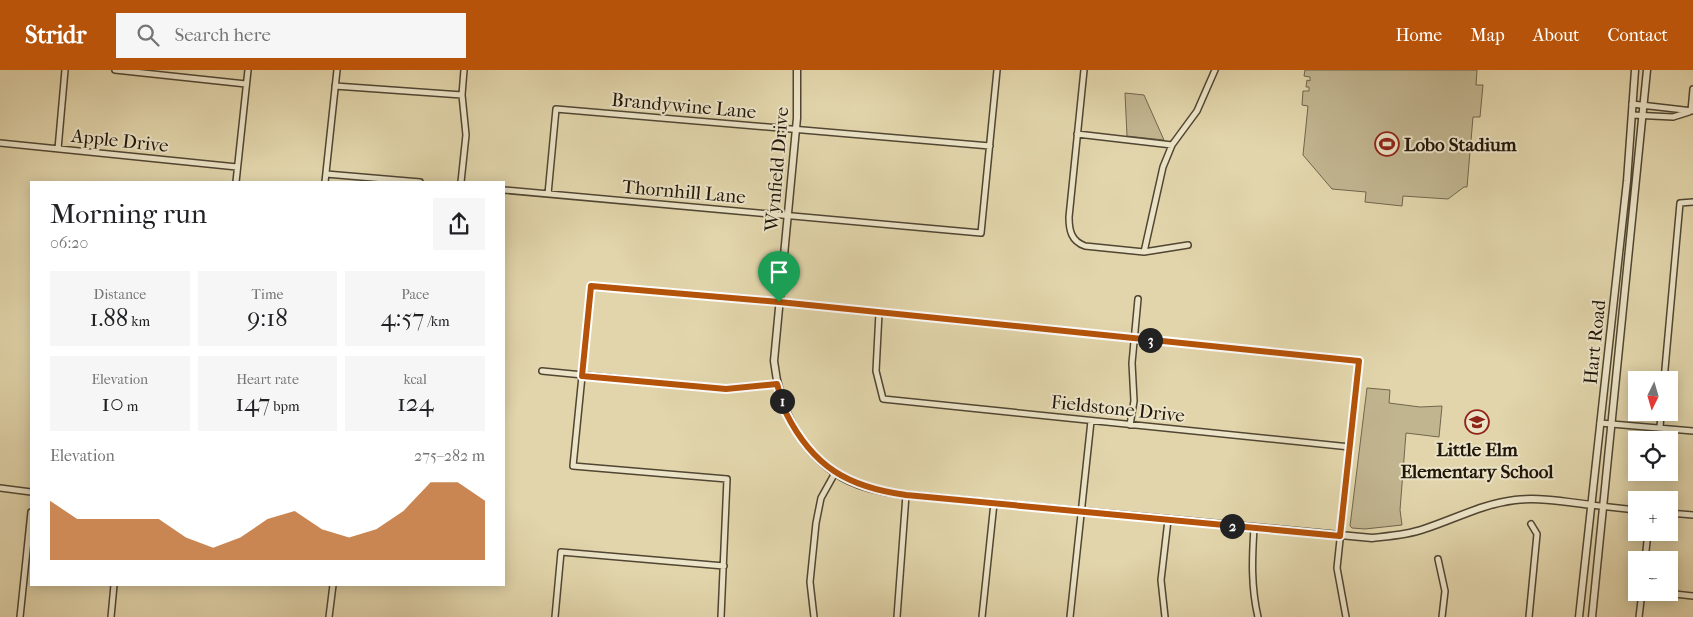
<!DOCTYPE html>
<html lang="en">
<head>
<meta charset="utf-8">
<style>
  body { margin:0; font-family:"IM FELL French Canon",serif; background:#f6f6f6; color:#202124; height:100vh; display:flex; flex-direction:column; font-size:19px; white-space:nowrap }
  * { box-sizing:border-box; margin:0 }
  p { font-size:16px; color:#757577 }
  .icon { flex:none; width:28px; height:28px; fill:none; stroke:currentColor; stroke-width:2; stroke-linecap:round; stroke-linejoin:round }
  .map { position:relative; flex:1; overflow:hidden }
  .drawer { position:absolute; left:30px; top:111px; width:475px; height:405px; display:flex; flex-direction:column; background:#fff; border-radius:0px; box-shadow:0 2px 12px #0003 }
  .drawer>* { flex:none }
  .needle { width:32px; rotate:185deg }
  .buttons { position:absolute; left:1628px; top:301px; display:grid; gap:10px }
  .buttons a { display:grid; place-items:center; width:50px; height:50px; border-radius:0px; background:#fff; box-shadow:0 2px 12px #0003; font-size:25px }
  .pin { position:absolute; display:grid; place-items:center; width:42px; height:42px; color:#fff; margin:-51px -21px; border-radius:50% 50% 50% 0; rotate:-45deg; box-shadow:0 0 5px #0007 }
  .pin .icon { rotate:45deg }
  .km { position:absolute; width:25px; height:25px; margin:-12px; border-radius:50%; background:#222; color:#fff; font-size:14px; line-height:25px; text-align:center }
  .round { display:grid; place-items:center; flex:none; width:52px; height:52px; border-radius:0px; background:#f6f6f6 }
  .summary { display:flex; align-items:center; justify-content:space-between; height:85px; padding:0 20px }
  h1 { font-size:28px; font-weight:600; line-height:38px }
  .figures { display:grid; grid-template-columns:repeat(3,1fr); gap:8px; height:85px; padding:5px 20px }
  .figures div { display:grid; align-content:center; border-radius:0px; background:#f6f6f6; text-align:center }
  .figures b { font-size:25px; font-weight:600 }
  .figures small { font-size:14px; font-weight:400 }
  .figures p { font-size:14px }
  .chart { height:140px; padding:10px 20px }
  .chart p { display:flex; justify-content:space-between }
  .chart svg { width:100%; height:90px; margin-top:5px; fill:#b45309; opacity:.7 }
  header { display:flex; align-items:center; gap:30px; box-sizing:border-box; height:70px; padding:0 25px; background:#b45309; color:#fff }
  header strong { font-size:24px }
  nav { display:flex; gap:28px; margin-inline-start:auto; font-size:18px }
  .search { width:350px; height:45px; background:#f6f6f6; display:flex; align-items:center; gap:12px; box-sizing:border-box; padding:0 18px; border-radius:0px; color:#757577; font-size:19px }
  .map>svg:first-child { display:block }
  .green { fill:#c1b590; stroke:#70664d }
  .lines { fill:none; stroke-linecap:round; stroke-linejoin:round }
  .minor-casing { stroke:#504632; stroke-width:8 }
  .tertiary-casing { stroke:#504632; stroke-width:9 }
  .minor { stroke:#ece4c8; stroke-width:5 }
  .tertiary { stroke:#ece4c8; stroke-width:6 }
  .route-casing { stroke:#fff; stroke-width:10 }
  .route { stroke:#b45309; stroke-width:6 }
  .labels { text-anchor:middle; stroke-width:4; stroke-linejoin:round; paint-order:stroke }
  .street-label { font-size:19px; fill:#20160a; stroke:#ece4c8 }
  .poi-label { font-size:19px; font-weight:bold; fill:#20160a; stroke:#ece4c8; text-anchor:start }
</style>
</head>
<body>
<header>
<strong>Stridr</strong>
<div class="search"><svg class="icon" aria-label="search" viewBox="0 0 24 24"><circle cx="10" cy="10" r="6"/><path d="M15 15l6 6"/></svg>Search here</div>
<nav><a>Home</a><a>Map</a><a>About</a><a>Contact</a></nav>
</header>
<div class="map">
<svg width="1693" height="547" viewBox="0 0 1693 547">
  <rect width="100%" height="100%" fill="#e2d5ab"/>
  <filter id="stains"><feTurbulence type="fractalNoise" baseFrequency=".004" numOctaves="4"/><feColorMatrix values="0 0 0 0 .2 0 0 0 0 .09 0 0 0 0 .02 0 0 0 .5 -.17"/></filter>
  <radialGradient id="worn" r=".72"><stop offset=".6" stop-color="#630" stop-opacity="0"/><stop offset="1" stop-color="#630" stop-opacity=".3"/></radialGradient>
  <path class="green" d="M1305,0H1477L1476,15H1483L1480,47H1473L1467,117H1464L1448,129L1403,126L1402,136L1365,132L1366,122L1332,119L1303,85L1308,36L1302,35L1303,21H1309V17H1306L1307,10L1310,11V7L1304,6Z
    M1125,23L1144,25L1164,70L1127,66Z
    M1367,318L1390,320L1389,333L1420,337L1442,336L1439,367L1406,363L1400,440L1402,455L1365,459L1352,458L1350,456Z"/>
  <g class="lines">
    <g class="minor-casing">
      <path id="minor" d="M115,0L246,14
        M1084,0L1069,147C1069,160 1071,171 1085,176L1144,182L1188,175
        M335,16L462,25
        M1632,34L1693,41
        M1691,41L1693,19
        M1632,45L1673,47L1689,42
        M1077,64L1172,75
        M0,73L237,97
        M58,79L65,0
        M326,104L420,112
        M236,112L248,0
        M325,112L337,0
        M461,112L466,65L462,25L464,0
        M504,120L981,163L997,0
        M548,124L556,39L990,76
        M1144,182L1163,97L1172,75L1197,41L1215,0
        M879,243L876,301L883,329L1350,377
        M542,301L726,319L777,314
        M1664,310L1680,133L1693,132
        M1600,353L1693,361
        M1130,355L1134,331L1132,293L1138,229
        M1660,358L1661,342
        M0,418L31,422
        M1591,435L1636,440
        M1669,443L1693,445
        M1254,458C1252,489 1251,517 1258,547
        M1438,489L1445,521L1442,547
        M1645,490L1648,462
        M1656,522L1693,526
        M20,547L31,442
        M111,547L114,515
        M329,547L333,515
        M555,547L561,482L724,496
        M721,547L727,409L573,396L591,216L779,232L1359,291L1337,498L1346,547
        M814,547L810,512L816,453L821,428L835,403
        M897,547L906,425
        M982,547L994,433
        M1070,547L1091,351
        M1165,547L1161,510L1168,450
        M1529,547L1537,464L1531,454
        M1639,547L1642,522"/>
    </g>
    <g class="tertiary-casing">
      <path id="tertiary" d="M797,0V48L774,291C779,335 797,376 834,402C854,417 882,422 906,425L1372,468C1390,466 1407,465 1424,459C1455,449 1482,434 1515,430C1540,427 1567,432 1591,435
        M1579,547L1627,111L1635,0
        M1592,547L1647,0"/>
    </g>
    <use href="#minor" class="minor"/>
    <use href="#tertiary" class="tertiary"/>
  </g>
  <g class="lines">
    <g class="route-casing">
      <path id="route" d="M591,216L779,232L1359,291L1340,466L906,425C848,417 813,397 786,343C782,334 780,323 777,314L726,319L582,306Z"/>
    </g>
    <use href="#route" class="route"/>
  </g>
  <defs>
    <g id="stadium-ring" transform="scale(1.25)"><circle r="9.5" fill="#ece4c8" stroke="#8f2418" stroke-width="1.5"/><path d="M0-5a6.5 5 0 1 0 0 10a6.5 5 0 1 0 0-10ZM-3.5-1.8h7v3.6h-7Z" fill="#8f2418"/></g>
    <g id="school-ring" transform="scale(1.25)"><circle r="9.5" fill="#ece4c8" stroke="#8f2418" stroke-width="1.5"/><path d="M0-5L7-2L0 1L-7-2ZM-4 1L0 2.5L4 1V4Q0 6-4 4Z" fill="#8f2418"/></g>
  </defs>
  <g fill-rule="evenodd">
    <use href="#stadium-ring" x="1387" y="74"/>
    <use href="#school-ring" x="1477" y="352"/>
  </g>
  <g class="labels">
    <g class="street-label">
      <text transform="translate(684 35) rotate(5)" y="7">Brandywine Lane</text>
      <text transform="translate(120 70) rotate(6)" y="7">Apple Drive</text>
      <text transform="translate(776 99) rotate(-85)" y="7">Wynfield Drive</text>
      <text transform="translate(684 121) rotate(5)" y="7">Thornhill Lane</text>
      <text transform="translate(1594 272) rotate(-84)" y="7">Hart Road</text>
      <text transform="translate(1118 338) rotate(6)" y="7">Fieldstone Drive</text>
    </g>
    <g class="poi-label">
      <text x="1404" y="81">Lobo Stadium</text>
      <text x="1477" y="386" text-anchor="middle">Little Elm<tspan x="1477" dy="22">Elementary School</tspan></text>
    </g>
  </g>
  <rect width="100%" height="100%" filter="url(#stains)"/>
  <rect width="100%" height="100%" fill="url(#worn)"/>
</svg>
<div class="buttons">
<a><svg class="needle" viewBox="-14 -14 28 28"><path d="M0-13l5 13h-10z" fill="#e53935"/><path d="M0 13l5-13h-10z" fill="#757577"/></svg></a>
<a><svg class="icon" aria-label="locate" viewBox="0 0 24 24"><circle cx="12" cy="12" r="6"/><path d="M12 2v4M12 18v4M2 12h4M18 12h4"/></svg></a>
<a>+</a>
<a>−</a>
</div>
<div class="pin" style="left:779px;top:232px;background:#1e9e55"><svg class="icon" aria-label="arrive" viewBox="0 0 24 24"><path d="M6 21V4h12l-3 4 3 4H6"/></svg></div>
<b class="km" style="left:782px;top:331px">1</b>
<b class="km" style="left:1232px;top:456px">2</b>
<b class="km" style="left:1150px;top:270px">3</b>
<section class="drawer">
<div class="summary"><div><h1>Morning run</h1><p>06:20</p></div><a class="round"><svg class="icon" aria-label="share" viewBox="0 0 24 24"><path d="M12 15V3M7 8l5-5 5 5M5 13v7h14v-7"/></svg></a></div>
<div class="figures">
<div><p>Distance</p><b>1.88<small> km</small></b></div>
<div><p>Time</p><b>9:18</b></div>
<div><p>Pace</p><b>4:57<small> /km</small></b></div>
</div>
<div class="figures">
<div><p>Elevation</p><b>10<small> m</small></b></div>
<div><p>Heart rate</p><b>147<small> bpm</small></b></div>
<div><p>kcal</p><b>124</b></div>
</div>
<div class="chart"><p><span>Elevation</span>275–282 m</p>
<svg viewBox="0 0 160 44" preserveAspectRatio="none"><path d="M0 44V15L10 24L20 24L30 24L40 24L50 33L60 38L70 33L80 24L90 20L100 29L110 33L120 29L130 20L140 6L150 6L160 15V44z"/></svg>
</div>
</section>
</div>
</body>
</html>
